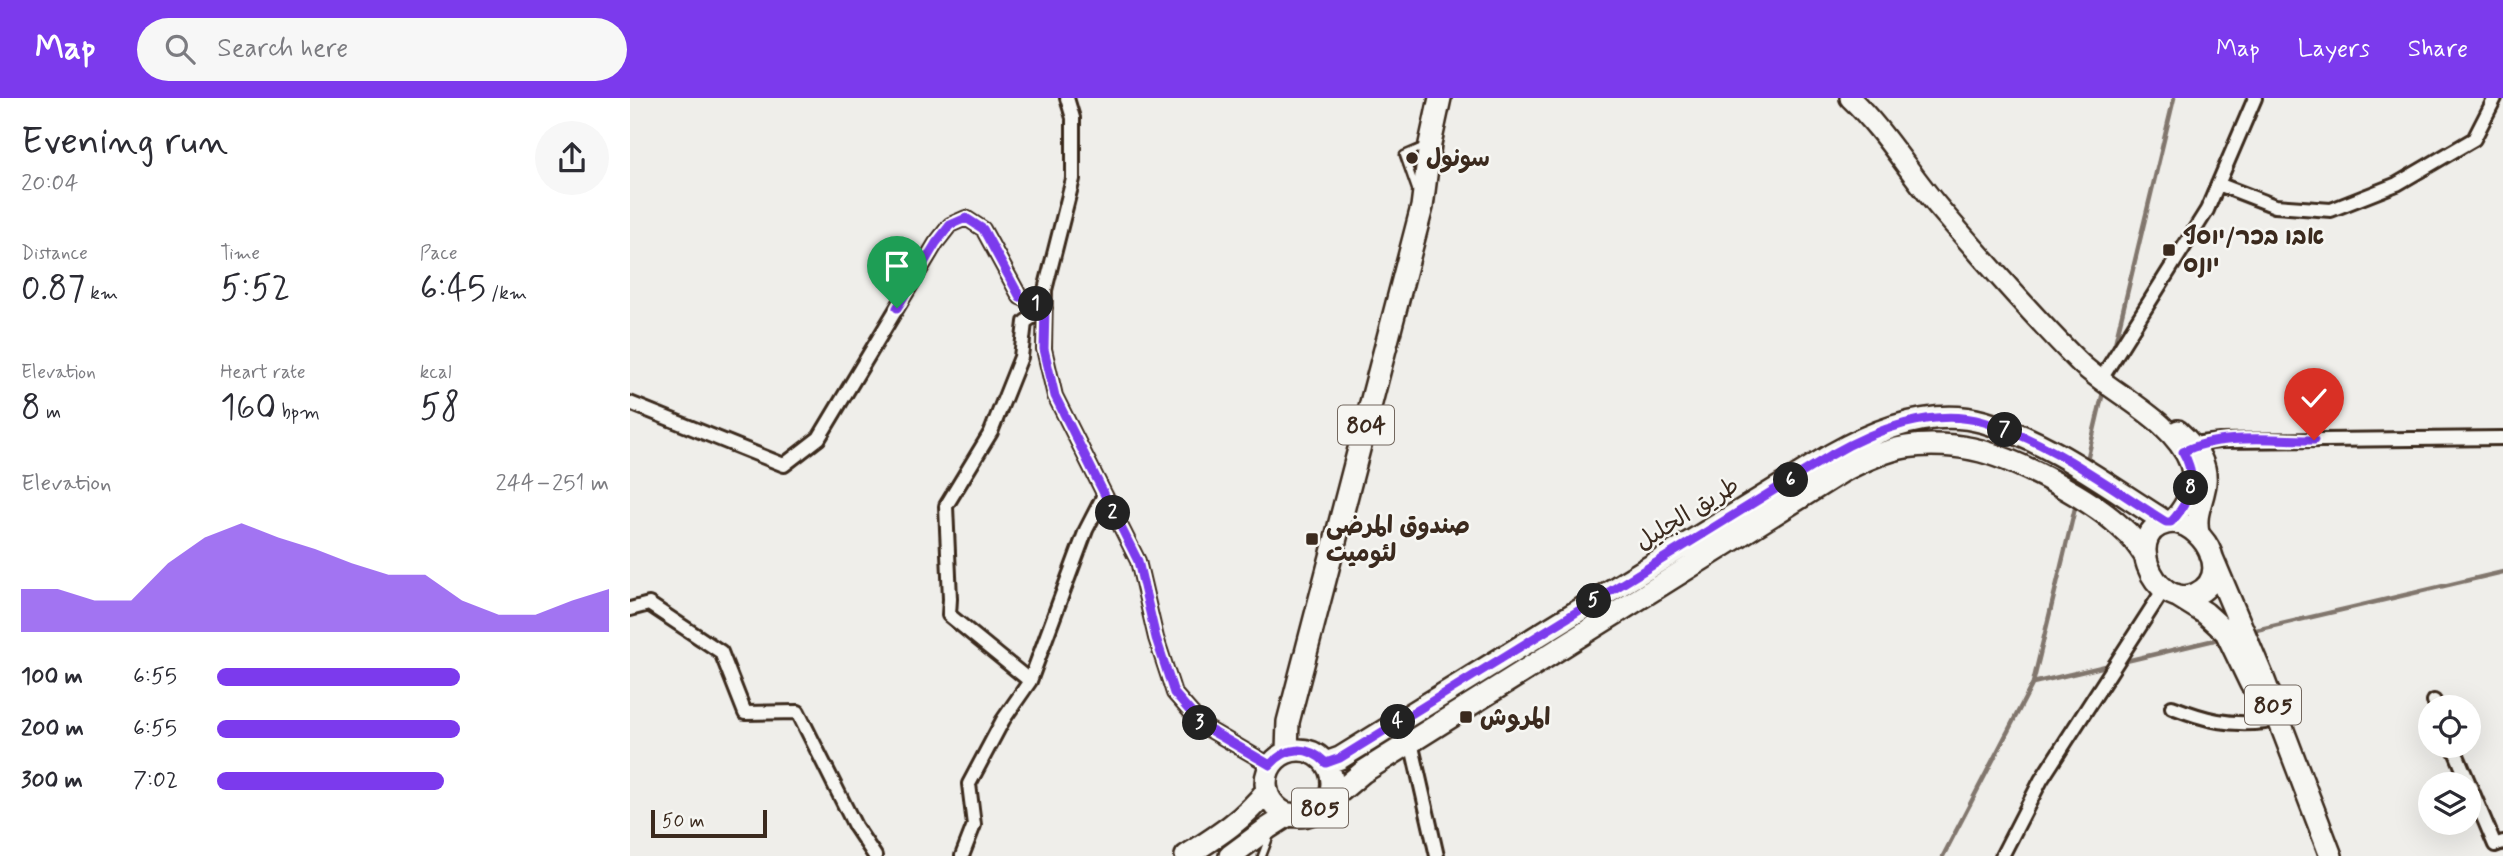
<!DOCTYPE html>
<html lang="en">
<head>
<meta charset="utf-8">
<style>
  body { margin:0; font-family:Mynerve,"Playpen Sans Arabic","Playpen Sans Hebrew",sans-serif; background:#f7f7f7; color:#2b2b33; height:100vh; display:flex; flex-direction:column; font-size:26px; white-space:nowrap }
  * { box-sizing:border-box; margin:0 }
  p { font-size:23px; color:#7c7c81 }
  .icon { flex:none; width:38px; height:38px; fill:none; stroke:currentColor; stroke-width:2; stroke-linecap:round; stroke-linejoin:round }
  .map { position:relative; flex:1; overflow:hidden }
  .details { display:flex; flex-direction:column; background:#fff; width:630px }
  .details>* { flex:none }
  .buttons { position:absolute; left:1788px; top:597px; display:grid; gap:14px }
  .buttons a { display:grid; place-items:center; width:63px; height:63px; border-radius:50%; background:#fff; box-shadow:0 7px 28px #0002; font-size:35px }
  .scale { position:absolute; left:21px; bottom:18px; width:116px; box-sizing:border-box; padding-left:7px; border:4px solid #3b2a1e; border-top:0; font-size:19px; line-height:24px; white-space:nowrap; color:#3b2a1e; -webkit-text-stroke:5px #f6f6f2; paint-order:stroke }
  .pin { position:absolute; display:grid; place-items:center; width:60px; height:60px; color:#fff; margin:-72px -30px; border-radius:50% 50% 50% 0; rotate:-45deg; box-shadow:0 0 7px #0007 }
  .pin .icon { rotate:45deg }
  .km { position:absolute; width:35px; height:35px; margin:-18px; border-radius:50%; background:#222; color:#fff; font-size:19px; line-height:35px; text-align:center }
  .round { display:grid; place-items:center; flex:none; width:74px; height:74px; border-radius:37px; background:#f7f7f7 }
  .head { display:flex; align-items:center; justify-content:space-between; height:119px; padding:0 21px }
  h1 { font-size:38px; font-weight:600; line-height:52px }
  .stats { display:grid; grid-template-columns:repeat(3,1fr); gap:10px; height:119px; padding:7px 21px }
  .stats div { display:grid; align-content:center }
  .stats b { font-size:35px; font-weight:600 }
  .stats small { font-size:19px; font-weight:400 }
  .stats p { font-size:19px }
  .chart { height:196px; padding:14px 21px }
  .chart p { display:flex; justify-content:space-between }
  .chart svg { width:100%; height:126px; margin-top:7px; fill:#7c3aed; opacity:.7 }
  ul { padding:0 21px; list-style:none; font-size:23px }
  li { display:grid; grid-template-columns:112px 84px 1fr; align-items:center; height:52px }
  li i { height:18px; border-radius:9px; background:#7c3aed }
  header { display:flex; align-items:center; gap:42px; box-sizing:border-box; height:98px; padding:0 35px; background:#7c3aed; color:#fff }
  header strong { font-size:33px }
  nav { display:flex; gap:38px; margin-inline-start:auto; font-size:24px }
  .search { width:490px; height:63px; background:#f7f7f7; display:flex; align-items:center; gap:18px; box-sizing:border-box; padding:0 24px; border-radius:38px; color:#7c7c81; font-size:26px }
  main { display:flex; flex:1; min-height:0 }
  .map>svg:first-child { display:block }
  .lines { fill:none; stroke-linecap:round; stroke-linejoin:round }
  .stream { stroke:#81766d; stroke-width:4.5 }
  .lane-casing { stroke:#3b2a1e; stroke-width:11 }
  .street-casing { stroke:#3b2a1e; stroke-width:18 }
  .secondary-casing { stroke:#3b2a1e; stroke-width:24 }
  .primary-casing { stroke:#3b2a1e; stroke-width:26 }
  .lane { stroke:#f6f6f2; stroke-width:6 }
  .street { stroke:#f6f6f2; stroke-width:12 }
  .secondary { stroke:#f6f6f2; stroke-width:19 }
  .primary { stroke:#f6f6f2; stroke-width:21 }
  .route-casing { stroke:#fff; stroke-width:14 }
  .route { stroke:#7c3aed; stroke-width:9 }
  .poi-dot { fill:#3b2a1e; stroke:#f6f6f2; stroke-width:2.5 }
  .labels { text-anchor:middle; stroke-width:5; stroke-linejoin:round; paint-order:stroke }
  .shield { fill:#f6f6f2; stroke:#73675e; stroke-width:2 }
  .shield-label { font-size:23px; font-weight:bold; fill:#3b2a1e }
  .poi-label { font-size:24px; font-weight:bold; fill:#3b2a1e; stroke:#f6f6f2; text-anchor:start }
  .street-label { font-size:24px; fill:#3b2a1e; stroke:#f6f6f2 }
</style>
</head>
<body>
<header>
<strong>Map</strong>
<div class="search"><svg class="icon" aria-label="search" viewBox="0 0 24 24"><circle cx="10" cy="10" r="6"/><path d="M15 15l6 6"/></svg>Search here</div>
<nav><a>Map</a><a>Layers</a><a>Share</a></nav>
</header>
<main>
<section class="details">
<div class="head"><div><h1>Evening run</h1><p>20:04</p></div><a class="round"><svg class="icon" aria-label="share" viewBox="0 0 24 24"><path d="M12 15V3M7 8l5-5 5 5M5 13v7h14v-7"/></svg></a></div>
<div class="stats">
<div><p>Distance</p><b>0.87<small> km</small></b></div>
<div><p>Time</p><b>5:52</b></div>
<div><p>Pace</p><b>6:45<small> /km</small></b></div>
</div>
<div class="stats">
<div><p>Elevation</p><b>8<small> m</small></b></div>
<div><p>Heart rate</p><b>160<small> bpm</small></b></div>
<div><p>kcal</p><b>58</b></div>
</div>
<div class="chart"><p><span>Elevation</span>244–251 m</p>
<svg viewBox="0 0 160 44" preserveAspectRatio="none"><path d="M0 44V29L10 29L20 33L30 33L40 20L50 11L60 6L70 11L80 15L90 20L100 24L110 24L120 33L130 38L140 38L150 33L160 29V44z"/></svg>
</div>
<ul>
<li><b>100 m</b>6:55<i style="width:62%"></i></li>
<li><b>200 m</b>6:55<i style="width:62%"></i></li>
<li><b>300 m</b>7:02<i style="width:58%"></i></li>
</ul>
</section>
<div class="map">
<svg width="1873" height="758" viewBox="0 0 1873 758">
  <rect width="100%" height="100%" fill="#efeeea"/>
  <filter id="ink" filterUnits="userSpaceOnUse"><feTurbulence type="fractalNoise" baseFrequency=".0143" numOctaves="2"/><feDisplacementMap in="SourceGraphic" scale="14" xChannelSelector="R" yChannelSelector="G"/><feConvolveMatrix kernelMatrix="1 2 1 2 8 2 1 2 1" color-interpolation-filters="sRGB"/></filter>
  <g filter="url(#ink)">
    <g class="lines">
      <path class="stream" d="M1483,254L1544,0
        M1456,367L1474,290
        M1622,533L1873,474
        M1492,564L1593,540
        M1403,585L1480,567
        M1313,758L1403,585L1446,406"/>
      <g class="lane-casing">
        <path id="lane" d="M787,94L774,57L795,48
          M632,758L640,737"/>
      </g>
      <g class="street-casing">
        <path id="street" d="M437,0L443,20V81L415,192L414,251L425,298L508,463L526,540L544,595L573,628L640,667
          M1588,86L1645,108L1701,112L1767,86L1844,41L1865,0
          M1471,281L1577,112L1625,0
          M0,305L154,367L189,340L306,145L320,127L336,120L353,131L390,199L415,210L395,224L391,259L361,334L316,408L320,501L319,517L400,583L373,622L339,686L344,727L332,758
          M1560,351L1571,345L1590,343L1873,340
          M0,511L19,506L91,554L115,615L168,614L225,728L245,758
          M400,583L456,432L474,397
          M1804,603L1807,609
          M1542,609C1576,622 1598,628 1635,624
          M781,644L807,758
          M1823,648L1865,747L1873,744
          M1372,758L1411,682L1534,491"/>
      </g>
      <g class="secondary-casing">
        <path id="secondary" d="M1220,0C1255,33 1279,75 1311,112C1354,162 1400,215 1447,262C1479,295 1543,320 1560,366C1567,388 1555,409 1541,424
          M1548,332C1568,350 1582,368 1574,396C1570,411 1566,419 1569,435"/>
      </g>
      <g class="primary-casing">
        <path id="primary" d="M1545,424C1577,430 1602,479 1566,496C1524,515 1487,426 1545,424Z
          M1581,457L1633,580L1701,758
          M1546,497L1575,515L1596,534L1621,586
          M636 685a33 33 0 1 1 66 0a33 33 0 1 1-66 0Z
          M657,653L658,624L792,109L800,46L810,0
          M696,665L710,660L1201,357C1245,332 1302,309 1354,324C1420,343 1478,388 1536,424
          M695,706L733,674L1211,374C1232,363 1253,353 1276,349C1299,345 1328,347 1351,353C1392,364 1461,401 1492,430C1502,438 1509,448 1516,459
          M556,758C586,739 615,721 637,692
          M600,758L638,730L660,716"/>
      </g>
      <use href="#lane" class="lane"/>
      <use href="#street" class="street"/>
      <use href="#secondary" class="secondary"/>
      <use href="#primary" class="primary"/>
    </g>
  </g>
  <g class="lines" filter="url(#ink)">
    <g class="route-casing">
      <path id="route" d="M267,210L306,145L320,127L336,120L353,131L390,199L415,210L414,251L425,298L508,463L526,540L544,595L573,628L640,667C657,648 678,647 696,665L710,660L1201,357C1244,332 1303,309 1354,324C1420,343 1478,388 1536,424H1541C1561,403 1568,380 1553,354C1588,335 1644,342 1684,342"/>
    </g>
    <use href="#route" class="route"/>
  </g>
  <g class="poi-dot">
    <circle cx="782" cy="60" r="7"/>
    <rect x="1532" y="145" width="14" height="14" rx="3.5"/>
    <rect x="675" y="434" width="14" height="14" rx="3.5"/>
    <rect x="829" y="612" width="14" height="14" rx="3.5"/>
  </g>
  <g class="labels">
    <g class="shield">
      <rect x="708" y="307.5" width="56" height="39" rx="5"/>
      <rect x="1615" y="587.5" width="56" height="39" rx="5"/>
      <rect x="662" y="690.5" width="56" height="39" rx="5"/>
    </g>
    <g class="shield-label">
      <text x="736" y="335">804</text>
      <text x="1643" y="615">805</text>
      <text x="690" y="718">805</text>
    </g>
    <g class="poi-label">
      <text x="796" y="68">سونول</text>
      <text x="1553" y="146">אבו בכר/יוסף<tspan x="1553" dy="28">יונס</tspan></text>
      <text x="696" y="435">صندوق المرضى<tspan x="696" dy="28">لئوميت</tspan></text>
      <text x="850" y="627">المروش</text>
    </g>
    <g class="street-label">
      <text transform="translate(1057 415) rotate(-32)" y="8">طريق الجليل</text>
    </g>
  </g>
</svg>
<div class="buttons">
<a><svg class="icon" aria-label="locate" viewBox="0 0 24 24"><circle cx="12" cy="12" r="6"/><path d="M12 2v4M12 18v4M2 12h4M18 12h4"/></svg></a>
<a><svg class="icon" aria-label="layers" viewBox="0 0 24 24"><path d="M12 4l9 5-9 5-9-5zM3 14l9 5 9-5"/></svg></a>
</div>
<div class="scale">50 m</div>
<div class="pin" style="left:267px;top:210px;background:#1e9e55"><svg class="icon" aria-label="arrive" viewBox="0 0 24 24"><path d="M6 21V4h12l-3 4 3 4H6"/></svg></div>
<div class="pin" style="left:1684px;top:342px;background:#d93025"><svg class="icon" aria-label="check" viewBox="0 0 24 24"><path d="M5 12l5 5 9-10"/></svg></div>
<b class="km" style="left:406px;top:206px">1</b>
<b class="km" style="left:483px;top:415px">2</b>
<b class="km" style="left:570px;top:625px">3</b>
<b class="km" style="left:768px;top:624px">4</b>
<b class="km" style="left:964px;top:503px">5</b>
<b class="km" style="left:1161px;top:382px">6</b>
<b class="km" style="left:1375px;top:332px">7</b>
<b class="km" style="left:1561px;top:390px">8</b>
</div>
</main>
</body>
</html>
